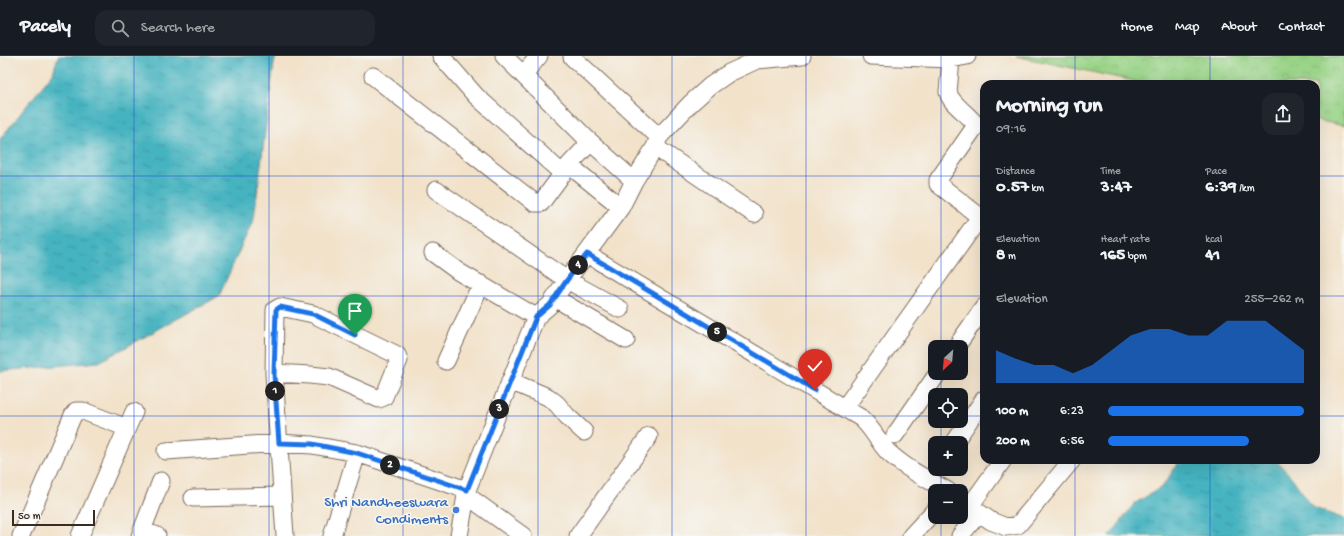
<!DOCTYPE html>
<html lang="en">
<head>
<meta charset="utf-8">
<style>
  body { margin:0; font-family:"Gochi Hand",sans-serif; background:#20242c; color:#f1f3f6; height:100vh; display:flex; flex-direction:column; font-size:15px; white-space:nowrap }
  * { box-sizing:border-box; margin:0 }
  p { font-size:13px; color:#9ea1a6 }
  .icon { flex:none; width:22px; height:22px; fill:none; stroke:currentColor; stroke-width:2; stroke-linecap:round; stroke-linejoin:round }
  .map { position:relative; flex:1; overflow:hidden }
  .details { position:absolute; left:980px; top:24px; width:340px; height:384px; display:flex; flex-direction:column; background:#171b24; border-radius:12px; box-shadow:0 4px 16px #0002 }
  .details>* { flex:none }
  .needle { width:26px; rotate:206deg }
  .controls { position:absolute; left:928px; top:284px; display:grid; gap:8px }
  .controls a { display:grid; place-items:center; width:40px; height:40px; border-radius:8px; background:#171b24; box-shadow:0 4px 16px #0002; font-size:20px }
  .scale { position:absolute; left:12px; bottom:10px; width:83px; box-sizing:border-box; padding-left:4px; border:2px solid #3b2a1e; border-top:0; font-size:11px; line-height:14px; white-space:nowrap; color:#3b2a1e; -webkit-text-stroke:3px #f6f6f2; paint-order:stroke }
  .pin { position:absolute; display:grid; place-items:center; width:34px; height:34px; color:#fff; margin:-41px -17px; border-radius:50% 50% 50% 0; rotate:-45deg; box-shadow:0 0 4px #0007 }
  .pin .icon { rotate:45deg }
  .km { position:absolute; width:20px; height:20px; margin:-10px; border-radius:50%; background:#222; color:#fff; font-size:11px; line-height:20px; text-align:center }
  .round { display:grid; place-items:center; flex:none; width:42px; height:42px; border-radius:12px; background:#20242c }
  .head { display:flex; align-items:center; justify-content:space-between; height:68px; padding:0 16px }
  h1 { font-size:22px; font-weight:700; line-height:30px }
  .stats { display:grid; grid-template-columns:repeat(3,1fr); gap:6px; height:68px; padding:4px 16px }
  .stats div { display:grid; align-content:center }
  .stats b { font-size:17px; font-weight:700 }
  .stats small { font-size:11px; font-weight:400 }
  .stats p { font-size:11px }
  .chart { height:112px; padding:8px 16px }
  .chart p { display:flex; justify-content:space-between }
  .chart svg { width:100%; height:72px; margin-top:4px; fill:#1a73e8; opacity:.7 }
  ul { padding:0 16px; list-style:none; font-size:13px }
  li { display:grid; grid-template-columns:64px 48px 1fr; align-items:center; height:30px }
  li i { height:10px; border-radius:5px; background:#1a73e8 }
  header { display:flex; align-items:center; gap:24px; box-sizing:border-box; height:56px; padding:0 20px; background:#171b24; border-bottom:1px solid #363941 }
  header strong { font-size:19px }
  nav { display:flex; gap:22px; margin-inline-start:auto; font-size:14px }
  .search { width:280px; height:36px; background:#20242c; display:flex; align-items:center; gap:10px; box-sizing:border-box; padding:0 14px; border-radius:12px; color:#9ea1a6; font-size:15px }
  .map>svg:first-child { display:block }
  .park { fill:url(#park-crowns); stroke:#6a7e52 }
  .water { fill:url(#water-ripples); stroke:#406e6f }
  .lines { fill:none; stroke-linecap:round; stroke-linejoin:round }
  .minor-casing { stroke:#7b6a5a; stroke-width:19 }
  .minor { stroke:#fff; stroke-width:17 }
  .route-casing { stroke:#fff; stroke-width:8 }
  .route { stroke:#1a73e8; stroke-width:5 }
  .grid { fill:none; stroke:#1d4ed8; stroke-width:1; stroke-opacity:0.55 }
  .shop-dot { fill:#3f7fe0; stroke:#f6f6f2; stroke-width:1.5 }
  .labels { text-anchor:middle; stroke-width:3; stroke-linejoin:round; paint-order:stroke }
  .shop-label { font-size:15px; fill:#366cbe; stroke:#f6f6f2; text-anchor:end }
</style>
</head>
<body>
<header>
<strong>Pacely</strong>
<div class="search"><svg class="icon" aria-label="search" viewBox="0 0 24 24"><circle cx="10" cy="10" r="6"/><path d="M15 15l6 6"/></svg>Search here</div>
<nav><a>Home</a><a>Map</a><a>About</a><a>Contact</a></nav>
</header>
<div class="map">
<svg width="1344" height="480" viewBox="0 0 1344 480">
  <defs>
    <pattern id="park-crowns" width="20" height="18" patternUnits="userSpaceOnUse"><rect width="20" height="18" fill="#99d387"/><path d="M2 6a3 3 0 1 1 6 0M12 15a3 3 0 1 1 6 0" fill="none" stroke="#85b574"/></pattern>
    <pattern id="water-ripples" width="26" height="14" patternUnits="userSpaceOnUse"><rect width="26" height="14" fill="#45b3c0"/><path d="M2 4q2-2 4 0t4 0M15 11q2-2 4 0t4 0" fill="none" stroke="#3b929b"/></pattern>
  </defs>
  <rect width="100%" height="100%" fill="#f6f6f2"/>
  <filter id="ink" filterUnits="userSpaceOnUse"><feTurbulence type="fractalNoise" baseFrequency=".025" numOctaves="2"/><feDisplacementMap in="SourceGraphic" scale="8" xChannelSelector="R" yChannelSelector="G"/><feConvolveMatrix kernelMatrix="1 2 1 2 8 2 1 2 1" color-interpolation-filters="sRGB"/></filter>
  <filter id="wash" filterUnits="userSpaceOnUse"><feTurbulence type="fractalNoise" baseFrequency=".012" numOctaves="4" result="noise"/><feDisplacementMap in="SourceGraphic" scale="16" xChannelSelector="R" yChannelSelector="G"/><feGaussianBlur stdDeviation="0.9" result="paint"/><feColorMatrix in="noise" values="0 0 0 0 0 0 0 0 0 0 0 0 0 0 0 0 0 1.4 0 .05"/><feComposite in="paint" operator="in"/></filter>
  <g filter="url(#wash)">
    <rect width="100%" height="100%" fill="#f2e2ca"/>
    <path class="park" d="M1016,0H1344V70L1316,64V28H1148Z"/>
    <path class="water" d="M58,0H276L274,7L254,162L219,240L99,306L0,315V83L53,17Z
      M1180,404H1276L1293,423L1312,451L1344,463V480H1110L1134,448L1163,430Z"/>
  </g>
  <g filter="url(#ink)">
    <g class="lines">
      <g class="minor-casing">
        <path id="minor" d="M441,0L476,40L563,118
          M871,0L951,3L967,0
          M572,1L659,81
          M951,3L948,36C951,49 968,57 975,68V71L938,124V128L984,164
          M523,19L539,0
          M373,20L535,147H541L569,109L586,91L587,87L585,81L504,0
          M585,81L634,125
          M655,91L754,158
          M569,109L621,151
          M436,134L567,224L620,253
          M433,197L459,216L536,261
          M587,198L861,362C872,372 878,385 888,396C906,413 927,423 948,435
          M555,242L626,284
          M956,291L984,251
          M446,305L481,228
          M274,317L310,319L329,321L379,343L384,341L399,304L397,299L313,258L280,251L275,254L274,317L285,480
          M510,325L548,341L557,348L567,360L584,376
          M848,347L980,161
          M895,379L938,317
          M954,387L984,343
          M166,395L279,387L312,389L357,397L467,434
          M466,439L523,480
          M193,442L282,440
          M961,444L991,465L1006,471L1018,469L1072,404
          M970,450L1003,404
          M142,474L157,480
          M21,480L73,359L76,355H83L127,372
          M80,480L134,356
          M140,480L161,425
          M332,480L357,397
          M459,480L467,434L536,261L550,249L567,224L621,151L634,125L655,91L659,81L691,47L710,30L729,17L757,4L802,0
          M578,480L649,380
          M911,480L935,454
          M960,480L979,457"/>
      </g>
      <use href="#minor" class="minor"/>
    </g>
  </g>
  <g class="lines" filter="url(#ink)">
    <g class="route-casing">
      <path id="route" d="M355,279L313,258L280,251L276,254L274,318L279,387L312,388L357,397L467,434L536,261L550,249L567,224L587,198L815,334"/>
    </g>
    <use href="#route" class="route"/>
  </g>
  <path class="grid" d="M134,0V480M269,0V480M403,0V480M538,0V480M672,0V480M806,0V480M941,0V291M1075,0V28M1210,0V28M0,120H984M1316,120H1344M0,240H984M1316,240H1344M941,317V339M0,360H935M961,360H984M1316,360H1344M941,365V387M1075,404V480M1210,404V480M941,413V435M941,461V480"/>
  <circle class="shop-dot" cx="456" cy="454" r="4"/>
  <g class="labels">
    <g class="shop-label">
      <text x="448" y="450">Shri Nandheeswara<tspan x="448" dy="17">Condiments</tspan></text>
    </g>
  </g>
</svg>
<div class="controls">
<a><svg class="needle" viewBox="-14 -14 28 28"><path d="M0-13l5 13h-10z" fill="#e53935"/><path d="M0 13l5-13h-10z" fill="#9ea1a6"/></svg></a>
<a><svg class="icon" aria-label="locate" viewBox="0 0 24 24"><circle cx="12" cy="12" r="6"/><path d="M12 2v4M12 18v4M2 12h4M18 12h4"/></svg></a>
<a>+</a>
<a>−</a>
</div>
<div class="scale">50 m</div>
<div class="pin" style="left:355px;top:279px;background:#1e9e55"><svg class="icon" aria-label="arrive" viewBox="0 0 24 24"><path d="M6 21V4h12l-3 4 3 4H6"/></svg></div>
<div class="pin" style="left:815px;top:334px;background:#d93025"><svg class="icon" aria-label="check" viewBox="0 0 24 24"><path d="M5 12l5 5 9-10"/></svg></div>
<b class="km" style="left:275px;top:335px">1</b>
<b class="km" style="left:390px;top:409px">2</b>
<b class="km" style="left:499px;top:353px">3</b>
<b class="km" style="left:578px;top:209px">4</b>
<b class="km" style="left:717px;top:276px">5</b>
<section class="details">
<div class="head"><div><h1>Morning run</h1><p>09:16</p></div><a class="round"><svg class="icon" aria-label="share" viewBox="0 0 24 24"><path d="M12 15V3M7 8l5-5 5 5M5 13v7h14v-7"/></svg></a></div>
<div class="stats">
<div><p>Distance</p><b>0.57<small> km</small></b></div>
<div><p>Time</p><b>3:47</b></div>
<div><p>Pace</p><b>6:39<small> /km</small></b></div>
</div>
<div class="stats">
<div><p>Elevation</p><b>8<small> m</small></b></div>
<div><p>Heart rate</p><b>165<small> bpm</small></b></div>
<div><p>kcal</p><b>41</b></div>
</div>
<div class="chart"><p><span>Elevation</span>255–262 m</p>
<svg viewBox="0 0 160 44" preserveAspectRatio="none"><path d="M0 44V24L10 29L20 33L30 33L40 38L50 33L60 24L70 15L80 11L90 11L100 15L110 15L120 6L130 6L140 6L150 15L160 24V44z"/></svg>
</div>
<ul>
<li><b>100 m</b>6:23<i style="width:100%"></i></li>
<li><b>200 m</b>6:56<i style="width:72%"></i></li>
</ul>
</section>
</div>
</body>
</html>
